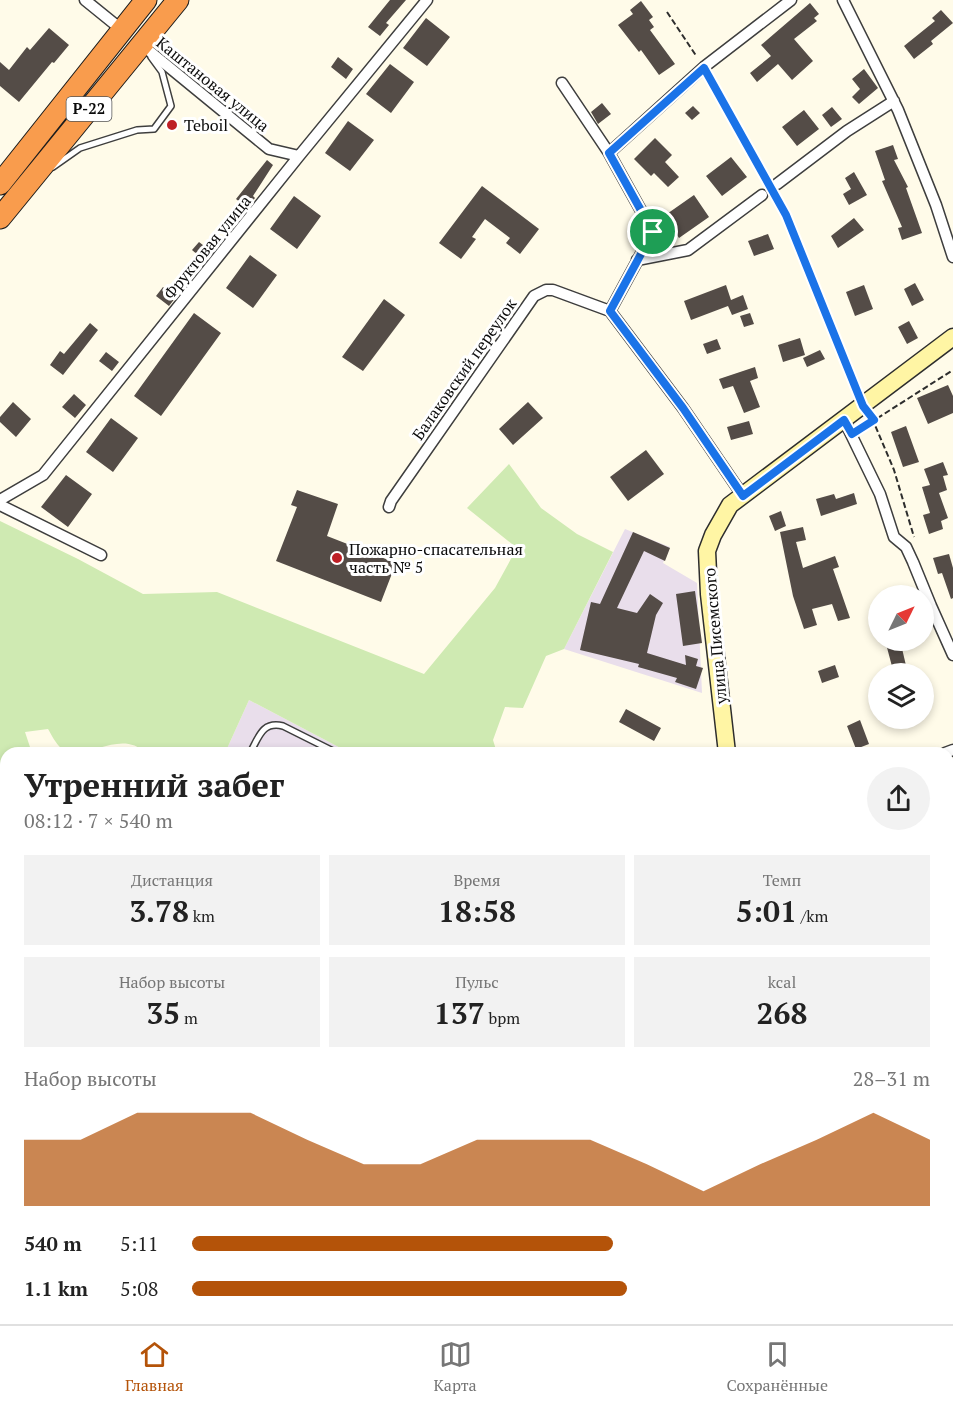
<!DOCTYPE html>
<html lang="ru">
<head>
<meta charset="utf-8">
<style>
  body { margin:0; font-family:"PT Serif",serif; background:#f2f2f2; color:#222; height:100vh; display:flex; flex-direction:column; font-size:22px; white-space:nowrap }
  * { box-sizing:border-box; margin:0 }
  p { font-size:20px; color:#767676 }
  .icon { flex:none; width:33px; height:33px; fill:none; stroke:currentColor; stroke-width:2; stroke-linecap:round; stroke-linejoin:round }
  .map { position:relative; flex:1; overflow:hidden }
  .details { position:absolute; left:0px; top:747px; width:954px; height:578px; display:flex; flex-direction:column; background:#fff; border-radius:18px 18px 0 0; box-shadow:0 3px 9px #0003 }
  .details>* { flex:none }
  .needle { width:39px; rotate:47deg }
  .buttons { position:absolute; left:868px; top:585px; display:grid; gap:12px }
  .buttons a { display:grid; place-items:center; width:66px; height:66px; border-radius:50%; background:#fff; box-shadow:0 3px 9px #0003; font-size:30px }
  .pin { position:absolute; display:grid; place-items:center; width:51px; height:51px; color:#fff; margin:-26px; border:3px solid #fff; border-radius:50%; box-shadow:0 2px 6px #0007 }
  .round { display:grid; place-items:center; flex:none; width:63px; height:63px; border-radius:32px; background:#f2f2f2 }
  .headline { display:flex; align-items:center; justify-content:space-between; height:102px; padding:0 24px }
  h1 { font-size:33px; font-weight:600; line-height:45px }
  .figures { display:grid; grid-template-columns:repeat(3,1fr); gap:9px; height:102px; padding:6px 24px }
  .figures div { display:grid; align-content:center; border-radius:0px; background:#f2f2f2; text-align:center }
  .figures b { font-size:30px; font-weight:600 }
  .figures small { font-size:16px; font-weight:400 }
  .figures p { font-size:16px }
  .chart { height:168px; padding:12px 24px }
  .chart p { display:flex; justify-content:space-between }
  .chart svg { width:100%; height:108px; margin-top:6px; fill:#b45309; opacity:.7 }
  ul { padding:0 24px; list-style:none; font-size:20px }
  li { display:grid; grid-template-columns:96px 72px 1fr; align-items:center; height:45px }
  li i { height:15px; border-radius:8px; background:#b45309 }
  .tab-bar { display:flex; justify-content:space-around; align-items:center; height:84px; border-top:2px solid #e0e0e0; background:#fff; font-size:16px; color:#767676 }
  .tab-bar a { display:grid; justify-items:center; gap:3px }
  .tab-bar .active { color:#b45309 }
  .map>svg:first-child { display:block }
  .industrial { fill:#e9deeb }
  .green { fill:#cfeab2 }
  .building { fill:#544c47 }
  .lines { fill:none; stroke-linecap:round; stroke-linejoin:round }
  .lane-casing { stroke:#3e3e3e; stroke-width:8 }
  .street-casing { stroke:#3e3e3e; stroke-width:13 }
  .secondary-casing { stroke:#2d2d2d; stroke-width:19 }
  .highway-casing { stroke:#1c1c1c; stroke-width:23 }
  .path { stroke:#2d2d2d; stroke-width:2; stroke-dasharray:6 3; stroke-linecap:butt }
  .lane { stroke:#fff; stroke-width:5 }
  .street { stroke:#fff; stroke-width:10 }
  .secondary { stroke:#fff5a4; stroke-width:16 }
  .highway { stroke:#f99c4d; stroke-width:21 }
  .route-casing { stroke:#fff; stroke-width:12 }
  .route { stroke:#1a73e8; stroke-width:8 }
  .poi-dot { fill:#be2026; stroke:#fff; stroke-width:2 }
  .labels { text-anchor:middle; stroke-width:6; stroke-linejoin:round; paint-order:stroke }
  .shield { fill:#fff; stroke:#545454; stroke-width:1.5 }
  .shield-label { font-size:15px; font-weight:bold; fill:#0b0b0b }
  .street-label { font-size:16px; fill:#0b0b0b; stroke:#fff }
  .poi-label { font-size:16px; fill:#0b0b0b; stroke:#fff; text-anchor:start }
</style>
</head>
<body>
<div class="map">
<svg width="953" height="1324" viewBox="0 0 953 1324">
  <rect width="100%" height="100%" fill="#fffbe9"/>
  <path class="industrial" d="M625,529L670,547L663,563L697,583L702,693L564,649Z
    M249,700L350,753H225Z"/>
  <path class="green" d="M509,464L541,508L577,534L613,552L564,649L546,656L523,708L505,707L493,740L497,753H350L249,700L225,753H146C119,727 87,764 61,748C56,744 51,734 48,729L25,732L32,753H6V809L0,812V521L78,559L143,594L217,592L424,674L495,588L517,548L467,508Z"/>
  <path class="building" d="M390,0H406L386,23L389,25L380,36L368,27Z
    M641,1L653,17L649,20L654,27L650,30L675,64L659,75L641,50L639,52L618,25L633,14L630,10Z
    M810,3L819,14L814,18L817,21L794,39L813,61L792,80L778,64L757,82L750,73L771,56L761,45Z
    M941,10L953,23L931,41L933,44L914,59L904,46L935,21L932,18Z
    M426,18L450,37L427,66L403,48Z
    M49,28L69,45L54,63L52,62L19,102L0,86V62L9,70L27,47L30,50Z
    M338,57L353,69L346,79L331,67Z
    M390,64L414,82L391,113L366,94Z
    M864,69L878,88L859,104L852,97L860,89L852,79Z
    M602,103L611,114L598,124L591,112Z
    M693,106L700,113L692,120L685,113Z
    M832,107L842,119L831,127L822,115Z
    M804,110L819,129L797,146L782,127Z
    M348,121L374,140L350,171L325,153Z
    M655,138L672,155L665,162L679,177L668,187L654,173L651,176L634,159Z
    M893,145L898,159L894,160L908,187L906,188L922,233L902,240L898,228L902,227L882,181L885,180L875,151Z
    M731,157L747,177L722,196L706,176Z
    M267,160L273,165L253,196L255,198L247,208L236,199Z
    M854,172L867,195L849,205L843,194L851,189L845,178Z
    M482,186L539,229L520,254L506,243L510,238L485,219L472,237L476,239L461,259L439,243Z
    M694,195L709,217L679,238L664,216Z
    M294,196L321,216L297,249L270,229Z
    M854,218L864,230L838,248L831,236Z
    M768,234L774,249L754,256L748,241Z
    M199,242L212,252L205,261L192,250Z
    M250,255L277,275L253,308L226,288Z
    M915,283L924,300L912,306L904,289Z
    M726,285L731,300L743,295L748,309L732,315L728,306L691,320L684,301Z
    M864,285L873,309L855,316L846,292Z
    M163,287L176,297L169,306L156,296Z
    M384,299L405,315L363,371L342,357Z
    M194,313L221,333L161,416L134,396Z
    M750,313L754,324L744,327L740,316Z
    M909,321L918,338L907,344L898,327Z
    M90,323L98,330L63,375L50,365L60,351L64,354Z
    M800,338L805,355L783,362L778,345Z
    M717,339L721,349L707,354L703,344Z
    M820,350L825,359L807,367L803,358Z
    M106,352L119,362L112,371L99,361Z
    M755,367L758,378L750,381L760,407L744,413L733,386L723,389L719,379Z
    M948,385L953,396V413L928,424L917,398Z
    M74,394L86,405L75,418L62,407Z
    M13,402L31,419L16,437L0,422V417Z
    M528,402L543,418L513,445L499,429Z
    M111,418L138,438L113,472L86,452Z
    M749,421L753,434L731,440L727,427Z
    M906,426L919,462L903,467L891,432Z
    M646,450L664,474L628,501L610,477Z
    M943,462L948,475L943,476L947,490L939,493L948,518L941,521L943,529L929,534L923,515L930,513L922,487L930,485L924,469Z
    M66,475L92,494L68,527L41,507Z
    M297,490L338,504L327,536L396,563L381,602L276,561L297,507L291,505Z
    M854,493L857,504L821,516L816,499L834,494L836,499Z
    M781,511L786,526L775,531L769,516Z
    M803,527L806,540L796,542L803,568L835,556L839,567L833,569L850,618L838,621L832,604L812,609L817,625L804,629L793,596L780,532Z
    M633,532L670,548L665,561L644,551L617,608L637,613L650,594L663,603L656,615L647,653L686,665L685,655L698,659L696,666L703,668L696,689L675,682L677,678L638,667L639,664L580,650L591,602L600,604Z
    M949,554L953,568V598L951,599L942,573L938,574L933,558Z
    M695,591L702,643L683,646L676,594Z
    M885,640H900L908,674H894Z
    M835,665L839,677L822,683L818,671Z
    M626,709L661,728L654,741L619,722Z
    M860,720L869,744L856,749L847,726Z"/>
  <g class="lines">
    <g class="lane-casing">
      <path id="lane" d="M53,167L80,148L137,130L154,129L171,106L162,72L151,57
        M250,753C259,737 262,721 283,726L337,753
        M0,1150L6,1152
        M942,1318L953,1322
        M20,1324L21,1318
        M222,1324L224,1318
        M287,1324L289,1318
        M392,1324L394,1318
        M468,1324L470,1318
        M894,1324L896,1318"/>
    </g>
    <g class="street-casing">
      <path id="street" d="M85,0L122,30
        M843,0L898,110L936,205L953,257
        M142,45L269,149L299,156
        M562,83L609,153L653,232L610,311
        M609,153L704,67L791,0
        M777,184L847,131L894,101
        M637,260L688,250L762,195
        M844,420L880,494L894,537L906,547L913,562L931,606L953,655
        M0,500L43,475L299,156L427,0
        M0,505L101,555
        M389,507L391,501L534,296L546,290H553L610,311L683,408L743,496
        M945,753L953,750
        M948,959L953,958
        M0,1130L6,1112
        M948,1254L953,1256
        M504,1318L520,1324
        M667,1318L682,1324
        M708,1324L710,1318"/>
    </g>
    <g class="secondary-casing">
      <path id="secondary" d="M727,753L709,594L707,551L713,535L730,505L953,337
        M0,843L6,846
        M783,1324L784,1318"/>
    </g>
    <g class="highway-casing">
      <path id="highway" d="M0,184L146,0
        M0,218L178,0"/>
    </g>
    <path class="path" d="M667,12L697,57
      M709,78L766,180
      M775,196L786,215L857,392
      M872,418L894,470L914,537
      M862,428L953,370"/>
    <use href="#lane" class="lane"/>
    <use href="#street" class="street"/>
    <use href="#secondary" class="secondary"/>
    <use href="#highway" class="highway"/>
  </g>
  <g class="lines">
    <g class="route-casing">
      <path id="route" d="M704,68L786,215L863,406L874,420L852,434L844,420L743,496L683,408L610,311L653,232L609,153Z"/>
    </g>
    <use href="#route" class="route"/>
  </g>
  <g class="poi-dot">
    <circle cx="172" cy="125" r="6"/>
    <circle cx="337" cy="558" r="6"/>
  </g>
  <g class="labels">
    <rect class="shield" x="66.5" y="97" width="45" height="24" rx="4.5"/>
    <g class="shield-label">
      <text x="89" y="114">Р-22</text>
    </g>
    <g class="street-label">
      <text transform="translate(213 84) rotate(39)" y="6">Каштановая улица</text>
      <text transform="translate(207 247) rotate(-51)" y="6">Фруктовая улица</text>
      <text transform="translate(464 369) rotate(-55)" y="6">Балаковский переулок</text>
      <text transform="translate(715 636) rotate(-95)" y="6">улица Писемского</text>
    </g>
    <g class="poi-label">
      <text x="184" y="131">Teboil</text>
      <text x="349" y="555">Пожарно-спасательная<tspan x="349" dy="18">часть № 5</tspan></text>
    </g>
  </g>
</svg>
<div class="buttons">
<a><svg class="needle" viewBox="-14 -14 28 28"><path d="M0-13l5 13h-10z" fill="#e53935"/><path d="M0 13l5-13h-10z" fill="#767676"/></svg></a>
<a><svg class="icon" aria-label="layers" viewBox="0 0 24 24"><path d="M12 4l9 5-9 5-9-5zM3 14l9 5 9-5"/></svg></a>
</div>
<div class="pin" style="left:653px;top:232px;background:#1e9e55"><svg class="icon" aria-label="arrive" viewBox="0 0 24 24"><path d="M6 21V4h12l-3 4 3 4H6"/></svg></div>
<section class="details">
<div class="headline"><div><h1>Утренний забег</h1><p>08:12 · 7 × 540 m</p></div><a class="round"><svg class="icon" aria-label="share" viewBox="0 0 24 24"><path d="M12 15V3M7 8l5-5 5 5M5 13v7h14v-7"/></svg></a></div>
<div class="figures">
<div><p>Дистанция</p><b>3.78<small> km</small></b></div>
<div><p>Время</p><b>18:58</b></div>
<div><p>Темп</p><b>5:01<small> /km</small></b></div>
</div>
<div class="figures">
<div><p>Набор высоты</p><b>35<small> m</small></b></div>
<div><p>Пульс</p><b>137<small> bpm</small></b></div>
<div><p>kcal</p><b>268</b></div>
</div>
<div class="chart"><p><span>Набор высоты</span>28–31 m</p>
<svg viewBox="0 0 160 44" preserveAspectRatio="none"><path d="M0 44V17L10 17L20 6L30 6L40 6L50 17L60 27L70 27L80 17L90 17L100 17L110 27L120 38L130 27L140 17L150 6L160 17V44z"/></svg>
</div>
<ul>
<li><b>540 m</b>5:11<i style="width:57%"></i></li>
<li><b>1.1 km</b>5:08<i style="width:59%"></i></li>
</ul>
</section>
</div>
<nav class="tab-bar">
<a class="active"><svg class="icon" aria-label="home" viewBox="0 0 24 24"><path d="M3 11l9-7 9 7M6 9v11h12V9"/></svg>Главная</a>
<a><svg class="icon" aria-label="map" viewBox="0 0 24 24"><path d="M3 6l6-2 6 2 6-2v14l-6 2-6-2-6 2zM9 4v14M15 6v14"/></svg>Карта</a>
<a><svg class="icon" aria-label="saved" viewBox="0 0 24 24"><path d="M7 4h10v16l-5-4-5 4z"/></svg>Сохранённые</a>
</nav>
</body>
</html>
